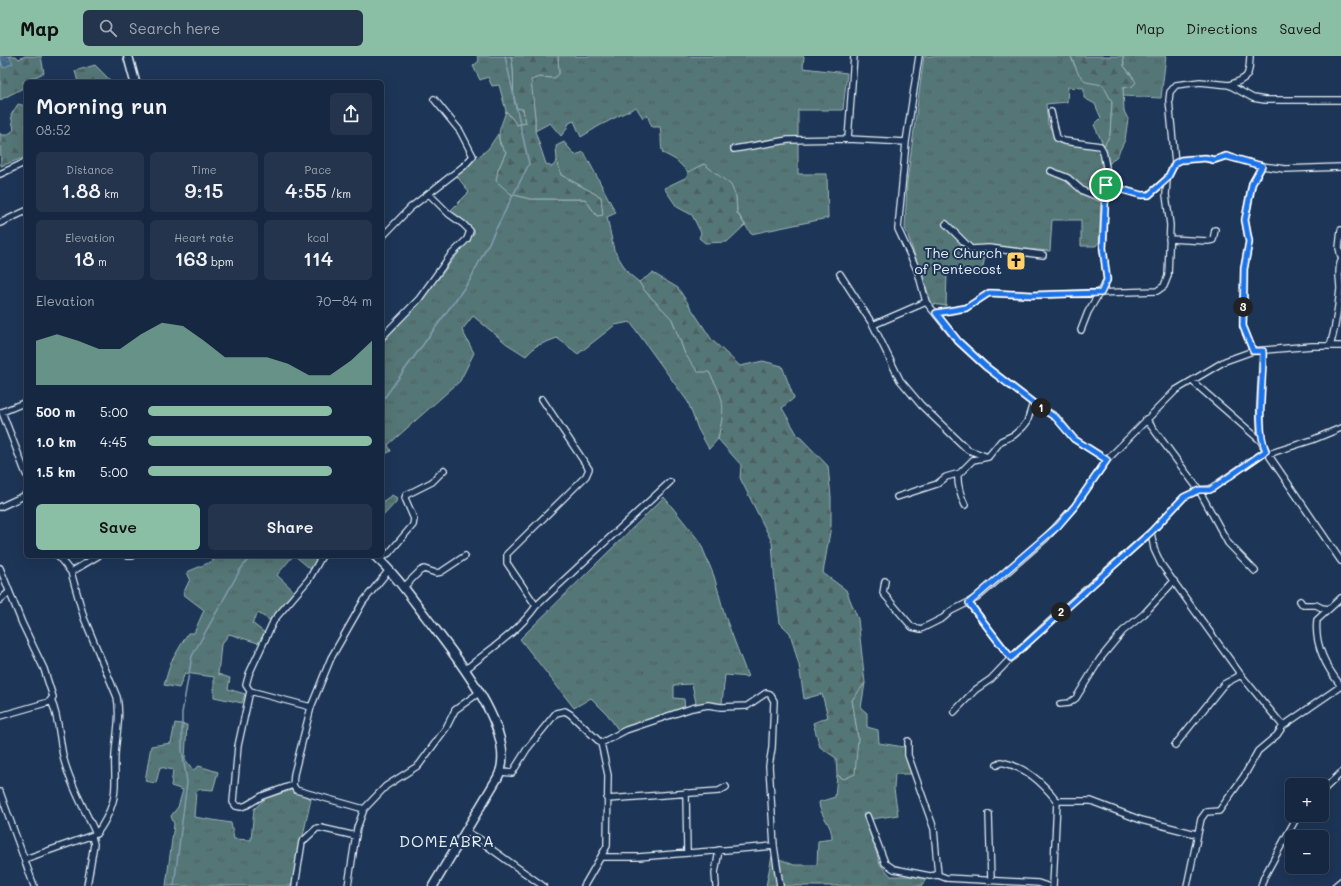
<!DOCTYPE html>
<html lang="en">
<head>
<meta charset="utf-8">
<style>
  body { margin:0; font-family:Mali,sans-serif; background:#23344c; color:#f1f3f6; height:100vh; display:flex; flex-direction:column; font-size:15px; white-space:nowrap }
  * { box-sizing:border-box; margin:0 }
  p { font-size:13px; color:#9ea6b1 }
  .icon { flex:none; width:22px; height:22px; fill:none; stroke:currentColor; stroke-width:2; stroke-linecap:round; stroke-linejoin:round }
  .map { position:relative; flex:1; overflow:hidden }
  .side { position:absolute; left:24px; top:24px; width:360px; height:478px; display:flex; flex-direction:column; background:#162841; border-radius:6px; box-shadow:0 4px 16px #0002,0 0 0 1px #35445a }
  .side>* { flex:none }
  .controls { position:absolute; left:1285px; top:722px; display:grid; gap:8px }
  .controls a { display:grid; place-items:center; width:44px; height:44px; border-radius:6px; background:#162841; box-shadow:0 4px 16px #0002,0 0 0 1px #35445a; font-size:20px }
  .pin { position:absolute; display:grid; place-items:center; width:34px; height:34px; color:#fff; margin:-17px; border:2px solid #fff; border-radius:50%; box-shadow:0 1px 4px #0007 }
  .km { position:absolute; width:20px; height:20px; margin:-10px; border-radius:50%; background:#222; color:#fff; font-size:11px; line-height:20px; text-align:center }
  .round { display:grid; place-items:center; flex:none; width:42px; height:42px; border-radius:6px; background:#23344c }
  .head { display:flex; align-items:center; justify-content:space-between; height:68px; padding:0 12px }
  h1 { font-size:22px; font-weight:600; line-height:30px }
  .stats { display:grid; grid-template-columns:repeat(3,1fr); gap:6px; height:68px; padding:4px 12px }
  .stats div { display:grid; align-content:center; border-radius:6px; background:#23344c; text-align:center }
  .stats b { font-size:20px; font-weight:600 }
  .stats small { font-size:11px; font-weight:400 }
  .stats p { font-size:11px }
  .chart { height:112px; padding:8px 12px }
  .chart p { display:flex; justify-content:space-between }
  .chart svg { width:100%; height:72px; margin-top:4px; fill:#8abfa5; opacity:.7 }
  .action { display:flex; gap:8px; margin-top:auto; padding:8px 12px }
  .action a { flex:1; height:46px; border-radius:6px; background:#8abfa5; color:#111; font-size:16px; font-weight:600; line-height:46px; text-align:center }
  .action a+a { background:#23344c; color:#f1f3f6 }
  ul { padding:0 12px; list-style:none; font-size:13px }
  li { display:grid; grid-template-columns:64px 48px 1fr; align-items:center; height:30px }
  li i { height:10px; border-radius:5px; background:#8abfa5 }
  header { display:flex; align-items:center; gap:24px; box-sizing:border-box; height:56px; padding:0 20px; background:#8abfa5; color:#111 }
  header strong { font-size:19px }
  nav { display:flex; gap:22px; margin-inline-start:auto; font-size:14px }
  .search { width:280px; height:36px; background:#23344c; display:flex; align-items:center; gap:10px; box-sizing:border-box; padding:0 14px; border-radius:6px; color:#9ea6b1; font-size:15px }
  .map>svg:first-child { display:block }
  .grass { fill:url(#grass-tufts); stroke:#9eb4b7 }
  .forest { fill:url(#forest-firs); stroke:#9eb4b7 }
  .water { fill:url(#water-ripples); stroke:#839eb4 }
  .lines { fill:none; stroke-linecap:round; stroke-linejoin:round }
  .stream { stroke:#839eb4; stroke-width:1.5 }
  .street-casing { stroke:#e8f1f8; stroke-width:8 }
  .secondary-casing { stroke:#e8f1f8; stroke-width:11 }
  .street { stroke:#1d3557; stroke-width:5.5 }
  .secondary { stroke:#1d3557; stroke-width:8 }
  .route-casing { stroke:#fff; stroke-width:8 }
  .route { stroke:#1a73e8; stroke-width:5 }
  .labels { text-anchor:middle; stroke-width:4; stroke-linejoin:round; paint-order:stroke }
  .poi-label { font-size:14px; fill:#e8f1f8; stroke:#1d3557; text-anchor:end }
  .quarter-label { font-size:16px; letter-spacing:1px; fill:#e8f1f8; stroke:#1d3557 }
</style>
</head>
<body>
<header>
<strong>Map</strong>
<div class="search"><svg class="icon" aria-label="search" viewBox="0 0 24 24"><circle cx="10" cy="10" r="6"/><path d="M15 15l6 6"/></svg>Search here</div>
<nav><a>Map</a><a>Directions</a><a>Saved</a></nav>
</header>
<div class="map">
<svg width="1341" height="830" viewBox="0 0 1341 830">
  <defs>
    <pattern id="grass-tufts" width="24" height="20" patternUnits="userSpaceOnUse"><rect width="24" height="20" fill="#547676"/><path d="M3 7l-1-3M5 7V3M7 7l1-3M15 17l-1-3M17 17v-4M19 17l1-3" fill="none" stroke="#4d5f60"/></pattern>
    <pattern id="forest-firs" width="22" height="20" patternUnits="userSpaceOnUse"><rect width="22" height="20" fill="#547676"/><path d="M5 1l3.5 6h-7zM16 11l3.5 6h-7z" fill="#4d5f60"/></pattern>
    <pattern id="water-ripples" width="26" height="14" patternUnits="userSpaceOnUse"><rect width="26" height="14" fill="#3f6787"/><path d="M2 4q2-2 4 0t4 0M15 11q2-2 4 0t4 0" fill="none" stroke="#5b7d99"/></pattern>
  </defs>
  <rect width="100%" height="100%" fill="#1d3557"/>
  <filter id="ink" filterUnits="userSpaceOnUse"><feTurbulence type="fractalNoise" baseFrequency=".025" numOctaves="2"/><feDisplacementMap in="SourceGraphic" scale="8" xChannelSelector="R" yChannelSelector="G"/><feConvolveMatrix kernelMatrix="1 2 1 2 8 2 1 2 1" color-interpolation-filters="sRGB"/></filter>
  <g filter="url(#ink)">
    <path class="grass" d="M477,0H511C516,18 511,35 516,52L523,53L526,67L517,69L506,55L499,29L492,30L488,21L480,24L473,10L479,5Z
      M558,0H804L803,12L847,17L843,54H798V118H827L828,162L751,178L737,156L736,141L704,108L688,116L676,104L663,97C660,91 662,80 660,71H652L647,59L643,62L636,51L599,70L581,81L574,65L569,67L566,74L561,80L550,67L535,75V61L530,24L539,21L554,22L559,18Z
      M924,0H1071C1075,17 1087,25 1104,29L1112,46L1110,79L1104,90L1094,69L1101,62L1095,48L1084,42V32L1068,31L1067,46L1046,48L1048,68L1059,87L1094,91L1099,93C1110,118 1103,157 1101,184L1096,190H1081V164H1052L1050,195L987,190L982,216L947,218L946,250L932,248L905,172L907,126Z
      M1123,0H1166L1161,42L1123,40V32L1134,22L1124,10Z
      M498,78L500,89L506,96L498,114L511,138L530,143H585L597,160L602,159L601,141L561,119L557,105L556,90L564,86L575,99L584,96L616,157L607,161L614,194L628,217L639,226L644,234L672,263L685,298L709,316L722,339L724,357L718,383L709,393L698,373L688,346L630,266L615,269L578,298L557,282L536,290L526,300L507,288L473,260L462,274L474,297L460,325L388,389L391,395L382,400V287L429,234L475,176L466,166L450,155L469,136L456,119L488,93Z
      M392,439L397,442L396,446L382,461V446Z
      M664,441L700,486L714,520L725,560L748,621L725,619L722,648L697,652L692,628L674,629V642L684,643L685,653L619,675L607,658L591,642L574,652L520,583Z
      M211,500H293L277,519L295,536L271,565L258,557L252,567L265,577L258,587L229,578L221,589L218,618L230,622L228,633L245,638L242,647L214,641V621L185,617L179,632L164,629L171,606L188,577H194L204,554L183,538L190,523L187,516L213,505Z
      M295,500H323L314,516Z
      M865,627L861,652L867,657V671L878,674L879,687L904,691L913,718H895L894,733L898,759L866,764L880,808L891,820H925V825L921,830H766L772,800L794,809H817L818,785L832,783C833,768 819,760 819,746L835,741L837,719L844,723L858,682L852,644Z
      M175,667L187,669L185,703L193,714L199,710L218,716L213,734L200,733L196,736L194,761L231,767L234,783L251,784L254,753L266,742L292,734L311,743L292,830H166L174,768L171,760L178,751L183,734L171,730L173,714L160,711L156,727L145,725L151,690L171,687Z"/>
    <path class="forest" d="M9,0H16L19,3L25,0H41L44,17L23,26L25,31L0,44V5L3,11L12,7Z
      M511,0H558L559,18L554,22L539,21L531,24L535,61V75L546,108L552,111L557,105L561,119L601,141L603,159L597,160L585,143H530L511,138L496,125L498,114L506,96C493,81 501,72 506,55L517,69L526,67L523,53L516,52C511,35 516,18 511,0Z
      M1071,0H1123L1124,10L1136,26L1133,30L1123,32L1124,55L1128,63L1125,84L1117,100L1109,108L1104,90L1110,79L1112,46L1103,29L1086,26L1078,17Z
      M95,9L112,26H78L75,15Z
      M18,48L26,50V101L1,110L0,77L1,79H7L14,74L11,59Z
      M704,108L731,129L736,141L737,157L745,169L727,186L705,187L699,182L701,177L692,159L677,151L664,132L687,121L688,116Z
      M653,217L678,232L712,284L740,310L763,305L782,310L794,342L782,352L797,378L828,410L831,441V470L823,517L846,534L858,563L865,627L852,644L858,682L855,718L844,723L837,719L836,702L820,691L813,667L828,661L822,638L804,643L799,609L790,577L780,567L775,529L772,486L740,422L741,409L718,383C725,350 726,346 709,316H698L685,298L672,263L644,234L639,226Z"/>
    <path class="water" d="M0,0H9L13,7L3,12Z"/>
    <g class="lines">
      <path class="stream" d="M382,345L470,224L529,108L505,0
        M174,830L187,726L182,694V657L192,600L240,514L251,500"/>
      <g class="street-casing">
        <path id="street" d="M919,0L906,86L898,173L918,216L926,246L958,285L985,310L1033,347L1056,361L1074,383L1107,404
          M1229,29C1249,22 1249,21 1250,0
          M1051,56L1057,82L1064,85L1100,90L1103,95L1106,111L1103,192L1107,224L1088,256L1081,274
          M848,83L854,0
          M734,93L788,84L848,83L906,86
          M1175,107L1169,44L1170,36L1176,29L1200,26L1229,29L1253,42L1265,44H1341
          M1051,115L1068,122L1083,135L1106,144
          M0,118L26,106
          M1106,129L1141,139H1149L1167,123L1175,107L1181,104L1192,103L1205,102L1214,104L1226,100L1262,110L1285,113L1341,111
          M0,167L26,155
          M946,168L971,193L989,192L1043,199
          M1341,174L1339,192L1341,201
          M382,181L410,152L464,110L473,100L460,75L434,43
          M1169,183L1208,185L1213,184L1215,174
          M840,218L873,269L900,324L921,349L968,394L988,401L1001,385L1014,379L1023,371L1027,366L1033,347
          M936,257L966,252L989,237L1032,239L1157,235L1164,230L1168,220L1170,169L1166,139L1167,123
          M873,269L926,246
          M382,281L419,243L450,200L467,183L470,175L463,168L449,158L429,138
          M1330,290C1336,271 1338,253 1340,233C1340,224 1337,214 1341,205
          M1253,295L1243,270L1244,213L1249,186L1245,164L1252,128L1262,110
          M1192,325L1261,385L1266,395L1341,505
          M26,346L2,356L26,418
          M1146,363L1199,434L1228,487L1255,515
          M1261,385L1260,354L1263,295
          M1268,398L1312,384L1341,372
          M958,418C957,429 960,438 965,449
          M897,441L937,428L946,421L960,417L973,404L988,401
          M0,451L26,439
          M1151,476L1154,493L1161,508L1241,619L1283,670L1277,679L1258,695L1244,720L1219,755L1206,756L1201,763L1187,830
          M58,500L71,516L98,500
          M128,500H132
          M379,503L389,497L413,469L414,463L405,442L406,439L432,426L444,414
          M0,512L22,567L44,613L53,641L49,646L0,660
          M885,525L883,537L912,571L921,573L943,562L951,555L977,542L1045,483L1075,450L1107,404L1176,334L1225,305L1253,295L1312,290H1341
          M404,531L420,515L424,513L436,517L441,516L465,500
          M0,544L9,536
          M1300,545L1303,549H1316L1322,552L1329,553L1341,542
          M969,547L1011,602
          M536,550L507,507V498L586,420L589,413L542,343
          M1329,553L1317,564C1314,588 1326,611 1341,630
          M466,613C490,593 517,577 536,550L670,426
          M250,635L238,690L233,746L236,750L241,751L247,749L262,740L293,729
          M51,644C60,664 59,684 64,704C71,730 85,754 96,778
          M1060,648L1069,647L1076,642L1100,603L1123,575L1144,558L1174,525
          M311,651L250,635L246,629L249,618L274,564L309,523L322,500
          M954,656L975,634L991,623L1011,602L1055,561L1151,476L1184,441L1199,434L1210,433L1266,395
          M1283,670L1341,630
          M908,685V699L934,773L938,819
          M601,687L626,674L692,652L708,649L721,651L747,650L766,637L770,638L774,645L772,692L769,710L774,790L780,830
          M1175,689L1224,628L1241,619
          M997,709L1001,706C1026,711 1042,726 1057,745L1053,830
          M501,716L512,717L527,693L556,657L565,655L570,658L601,687L608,719L607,790L584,830
          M1322,735L1341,717
          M0,736L34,830
          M686,737L687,796
          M607,743L719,735L726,731
          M1057,745H1091L1141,764L1196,778
          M364,753L296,734L293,729L294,718L311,651L331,602L363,546L389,514
          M989,758L991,824
          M867,760L885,807L894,813L930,820L938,819L946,822L1038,827L1047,830
          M465,775L481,784L487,790L543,830
          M601,801H638L774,790
          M25,803L96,778C103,770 110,756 113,745C117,731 114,714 115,699C116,679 121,661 117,641L84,562L71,516
          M87,830L94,788L92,781
          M295,830L302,786L317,772H321L356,780
          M348,830L357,772L364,753L386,730L419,709L446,672L455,654L480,636
          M716,830L715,817L719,794
          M1261,830L1264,821L1298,759
          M1335,830L1341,825"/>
      </g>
      <g class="secondary-casing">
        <path id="secondary" d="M128,0L135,26
          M375,500C395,518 410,540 426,561C452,596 520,676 498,721L433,830"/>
      </g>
      <use href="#street" class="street"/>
      <use href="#secondary" class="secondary"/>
    </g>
  </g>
  <g class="lines" filter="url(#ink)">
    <g class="route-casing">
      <path id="route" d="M1226,100L1262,110L1252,128L1245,164L1249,186L1244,213L1243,270L1253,295H1263C1264,323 1255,371 1266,395L1210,434H1199L1184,441L1151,476L1011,602L969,547L1058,470L1075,450L1107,404L1074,383L1056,362L1033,347L985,310L958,285L936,257L966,252L989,237L1032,239L1101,237L1107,224L1103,192L1106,129L1141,139H1149L1167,123L1175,107L1181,104L1205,102L1214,104Z"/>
    </g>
    <use href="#route" class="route"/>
  </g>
  <defs>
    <g id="church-square" transform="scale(1)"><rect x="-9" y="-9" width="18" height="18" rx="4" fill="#ffd166" stroke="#1d3557"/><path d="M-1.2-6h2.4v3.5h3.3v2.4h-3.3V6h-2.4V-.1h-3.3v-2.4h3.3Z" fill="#111"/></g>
  </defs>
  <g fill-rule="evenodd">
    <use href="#church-square" x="1016" y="205"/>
  </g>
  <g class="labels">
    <g class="poi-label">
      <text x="1002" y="202">The Church<tspan x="1002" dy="16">of Pentecost</tspan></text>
    </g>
    <g class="quarter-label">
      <text x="447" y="791">DOMEABRA</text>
    </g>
  </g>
</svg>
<div class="controls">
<a>+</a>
<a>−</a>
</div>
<div class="pin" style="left:1106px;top:129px;background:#1e9e55"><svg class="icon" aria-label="arrive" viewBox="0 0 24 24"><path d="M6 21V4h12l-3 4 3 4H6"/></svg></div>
<b class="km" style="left:1041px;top:352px">1</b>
<b class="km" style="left:1061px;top:556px">2</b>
<b class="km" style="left:1243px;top:251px">3</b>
<section class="side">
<div class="head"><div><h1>Morning run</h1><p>08:52</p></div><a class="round"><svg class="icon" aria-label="share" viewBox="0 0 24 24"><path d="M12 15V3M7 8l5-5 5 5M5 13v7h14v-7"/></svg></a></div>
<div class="stats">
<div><p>Distance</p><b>1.88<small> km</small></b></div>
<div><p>Time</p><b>9:15</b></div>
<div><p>Pace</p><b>4:55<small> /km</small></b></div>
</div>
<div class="stats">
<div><p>Elevation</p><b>18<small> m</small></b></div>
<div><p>Heart rate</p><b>163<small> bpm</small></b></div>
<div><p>kcal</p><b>114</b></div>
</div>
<div class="chart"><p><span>Elevation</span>70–84 m</p>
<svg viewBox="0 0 160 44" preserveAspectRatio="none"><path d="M0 44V17L10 13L20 17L30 22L40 22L50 13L60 6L70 8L80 17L90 27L100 27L110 27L120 31L130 38L140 38L150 29L160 17V44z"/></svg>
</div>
<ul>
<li><b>500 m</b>5:00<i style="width:82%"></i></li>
<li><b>1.0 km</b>4:45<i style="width:100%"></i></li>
<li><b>1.5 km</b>5:00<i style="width:82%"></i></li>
</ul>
<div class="action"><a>Save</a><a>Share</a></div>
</section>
</div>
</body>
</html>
